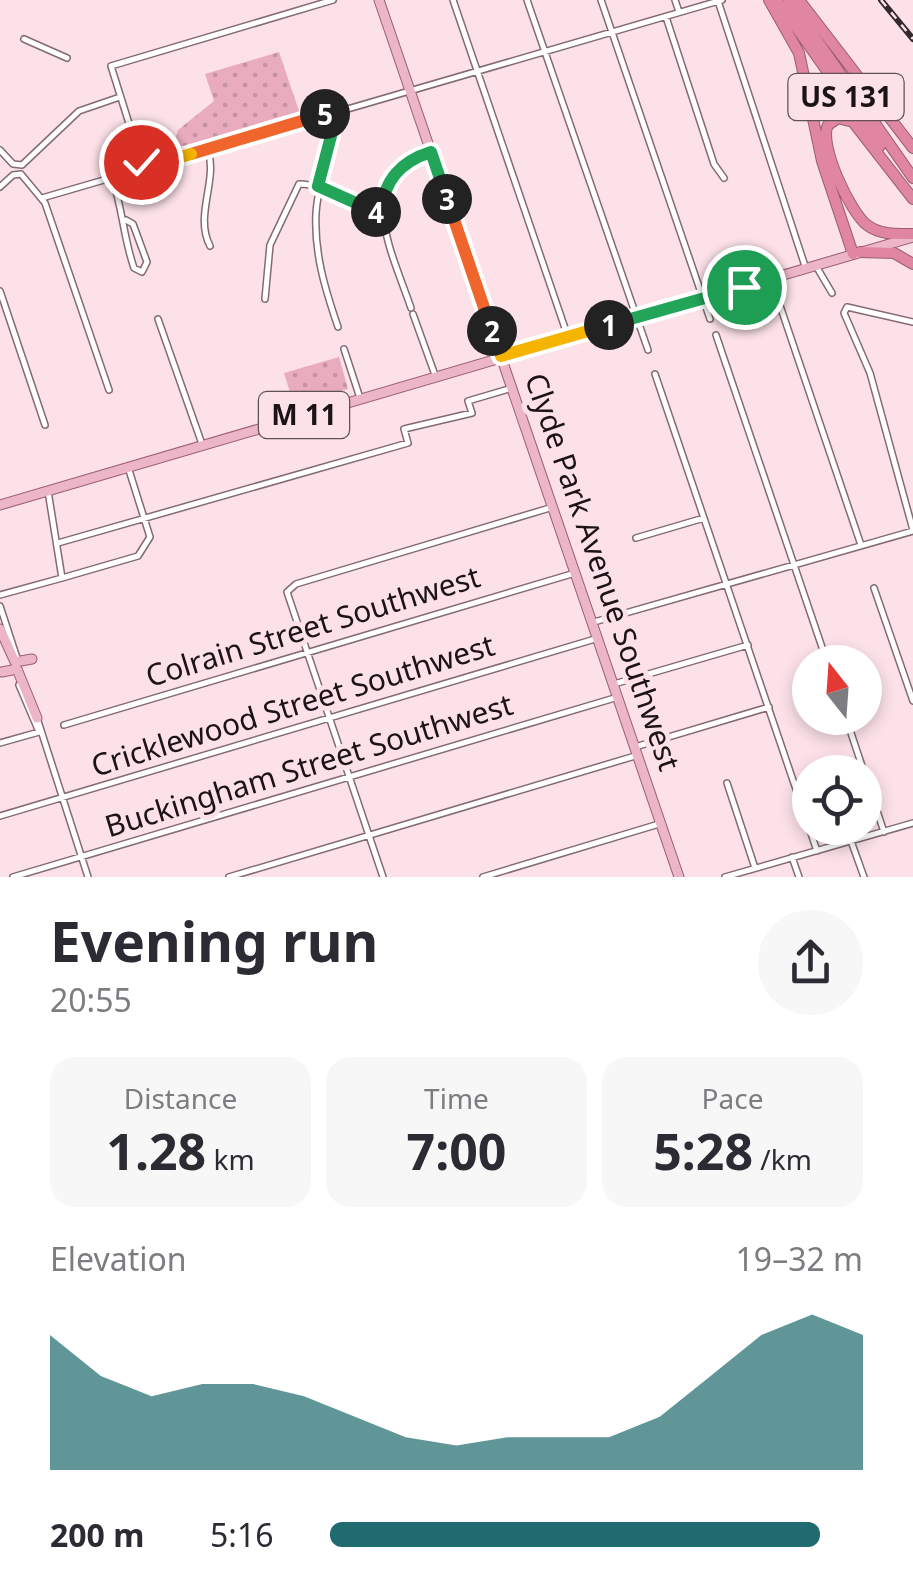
<!DOCTYPE html>
<html lang="en">
<head>
<meta charset="utf-8">
<style>
  body { margin:0; font-family:"Noto Sans",sans-serif; background:#f7f7f7; color:#2b2b33; height:100vh; display:flex; flex-direction:column; font-size:38px; white-space:nowrap }
  * { box-sizing:border-box; margin:0 }
  p { font-size:32px; color:#7c7c81 }
  .icon { flex:none; width:55px; height:55px; fill:none; stroke:currentColor; stroke-width:2; stroke-linecap:round; stroke-linejoin:round }
  .map { position:relative; height:877px; overflow:hidden }
  .sheet { display:flex; flex-direction:column; background:#fff; flex:1 }
  .sheet>* { flex:none }
  .needle { width:65px; rotate:343deg }
  .fabs { position:absolute; left:792px; top:645px; display:grid; gap:20px }
  .fabs a { display:grid; place-items:center; width:90px; height:90px; border-radius:50%; background:#fff; box-shadow:0 5px 15px #0003; font-size:50px }
  .pin { position:absolute; display:grid; place-items:center; width:85px; height:85px; color:#fff; margin:-42px; border:5px solid #fff; border-radius:50%; box-shadow:0 2px 10px #0007 }
  .km { position:absolute; width:50px; height:50px; margin:-25px; border-radius:50%; background:#222; color:#fff; font-size:28px; line-height:50px; text-align:center }
  .round { display:grid; place-items:center; flex:none; width:105px; height:105px; border-radius:52px; background:#f7f7f7 }
  .head { display:flex; align-items:center; justify-content:space-between; height:170px; padding:0 50px }
  h1 { font-size:55px; font-weight:700; line-height:75px }
  .metrics { display:grid; grid-template-columns:repeat(3,1fr); gap:15px; height:170px; padding:10px 50px }
  .metrics div { display:grid; align-content:center; border-radius:25px; background:#f7f7f7; text-align:center }
  .metrics b { font-size:50px; font-weight:700 }
  .metrics small { font-size:28px; font-weight:400 }
  .metrics p { font-size:28px }
  .chart { height:280px; padding:20px 50px }
  .chart p { display:flex; justify-content:space-between }
  .chart svg { width:100%; height:180px; margin-top:10px; fill:#1f6b6f; opacity:.7 }
  ul { padding:0 50px; list-style:none; font-size:32px }
  li { display:grid; grid-template-columns:160px 120px 1fr; align-items:center; height:75px }
  li i { height:25px; border-radius:12px; background:#1f6b6f }
  .map>svg:first-child { display:block }
  .grass { fill:url(#grass-dots) }
  .lines { fill:none; stroke-linecap:round; stroke-linejoin:round }
  .minor-casing { stroke:#836b72; stroke-width:8 }
  .major-casing { stroke:#9b5e72; stroke-width:11 }
  .highway-casing { stroke:#9b5e72; stroke-width:12 }
  .minor { stroke:#fff; stroke-width:5 }
  .major { stroke:#ecb6c8; stroke-width:9 }
  .highway { stroke:#e086a3; stroke-width:10 }
  .rail-casing { stroke:#33282c; stroke-width:6 }
  .rail { stroke:#fce1e8; stroke-width:2.5; stroke-dasharray:8; stroke-linecap:butt }
  .split-1-casing { stroke:#fff; stroke-width:20 }
  .split-2-casing { stroke:#fff; stroke-width:20 }
  .split-3-casing { stroke:#fff; stroke-width:20 }
  .split-4-casing { stroke:#fff; stroke-width:20 }
  .split-5-casing { stroke:#fff; stroke-width:20 }
  .split-6-casing { stroke:#fff; stroke-width:20 }
  .split-7-casing { stroke:#fff; stroke-width:20 }
  .split-1 { stroke:#22a559; stroke-width:12 }
  .split-2 { stroke:#f5b400; stroke-width:12 }
  .split-3 { stroke:#f0652b; stroke-width:12 }
  .split-4 { stroke:#22a559; stroke-width:12 }
  .split-5 { stroke:#22a559; stroke-width:12 }
  .split-6 { stroke:#f0652b; stroke-width:12 }
  .split-7 { stroke:#f5b400; stroke-width:12 }
  .labels { text-anchor:middle; stroke-width:10; stroke-linejoin:round; paint-order:stroke }
  .shield { fill:#fce1e8; stroke:#5f5155; stroke-width:2.5 }
  .shield-label { font-size:28px; font-weight:bold; fill:#1c1316 }
  .street-label { font-size:30px; fill:#1c1316; stroke:#fce1e8 }
</style>
</head>
<body>
<div class="map">
<svg width="913" height="877" viewBox="0 0 913 877">
  <defs>
    <pattern id="grass-dots" width="8" height="8" patternUnits="userSpaceOnUse" patternTransform="scale(2.5)"><rect width="8" height="8" fill="#e8acbe"/><path d="M2 2h.1M6 6h.1" fill="none" stroke="#c693a3" stroke-width="1.8" stroke-linecap="round"/></pattern>
  </defs>
  <rect width="100%" height="100%" fill="#fce1e8"/>
  <path class="grass" d="M279,52L300,114L171,155L178,130L214,101L205,74Z
    M339,357L348,389L294,405L284,373Z"/>
  <g class="lines">
    <g class="minor-casing">
      <path id="minor" d="M453,0L568,337
        M527,0L648,350
        M601,0L710,319
        M675,0L679,12
        M718,1L806,269
        M666,17L714,164L724,178
        M24,39L67,58
        M325,114C335,145 318,179 316,213C314,253 325,289 338,327
        M208,149C218,182 194,215 210,246
        M0,150L13,164L22,165L79,111L117,98
        M143,168L111,66L333,0
        M112,178C123,210 123,236 134,268L142,272L147,262L133,224L126,220
        M0,187L13,175L21,174L45,203L109,390
        M42,198L722,0
        M816,266L832,293
        M771,279L861,545
        M0,291L45,425
        M265,299L270,245L299,184C331,184 351,212 382,212
        M411,308C392,251 351,179 431,152
        M413,314L435,375
        M158,319L202,444
        M913,322L847,307L844,313L870,373L913,530
        M716,335L827,662
        M344,349L360,398
        M655,374L817,851
        M636,538L704,518
        M58,543L408,443L404,429L472,413L468,401L512,388
        M62,578L138,556L150,537L128,467
        M874,588L913,701
        M0,595L62,578L48,491
        M0,606L18,661
        M594,622L913,531
        M614,684L748,645
        M19,685L39,732
        M37,718L88,877
        M846,718L864,772
        M64,725L575,573
        M0,743L39,732
        M635,747L769,707
        M865,775L884,832
        M727,783L755,868
        M0,816L595,639
        M851,841L864,877
        M792,857L799,877
        M13,877L618,697
        M229,877L635,756
        M383,877L287,592L296,584L553,507
        M483,877L659,824
        M725,877L913,823"/>
    </g>
    <g class="major-casing">
      <path id="major" d="M379,0L679,877
        M0,505L913,237
        M0,629L15,662L32,659
        M2,672L17,669L37,718"/>
    </g>
    <g class="highway-casing">
      <path id="highway" d="M769,0L799,53L822,161L853,254
        M777,0L880,146
        M789,0L913,178
        M799,0L913,148
        M913,199L853,122L838,118L828,125C818,144 850,212 867,225C880,235 897,234 913,234
        M860,252L894,253L913,264"/>
    </g>
    <use href="#minor" class="minor"/>
    <use href="#major" class="major"/>
    <use href="#highway" class="highway"/>
    <g class="rail-casing">
      <path id="rail" d="M881,0L913,39"/>
    </g>
    <use href="#rail" class="rail"/>
  </g>
  <g class="lines">
    <g class="split-1-casing">
      <path id="split-1" d="M609,325L744,287"/>
    </g>
    <g class="split-2-casing">
      <path id="split-2" d="M492,331L501,356L609,325"/>
    </g>
    <g class="split-3-casing">
      <path id="split-3" d="M447,199L492,331"/>
    </g>
    <g class="split-4-casing">
      <path id="split-4" d="M376,212H382C383,180 402,161 431,152L447,199"/>
    </g>
    <g class="split-5-casing">
      <path id="split-5" d="M325,114L331,136L318,186L376,212"/>
    </g>
    <g class="split-6-casing">
      <path id="split-6" d="M191,154L325,114"/>
    </g>
    <g class="split-7-casing">
      <path id="split-7" d="M141,162L143,168L191,154"/>
    </g>
    <use href="#split-1" class="split-1"/>
    <use href="#split-2" class="split-2"/>
    <use href="#split-3" class="split-3"/>
    <use href="#split-4" class="split-4"/>
    <use href="#split-5" class="split-5"/>
    <use href="#split-6" class="split-6"/>
    <use href="#split-7" class="split-7"/>
  </g>
  <g class="labels">
    <g class="shield">
      <rect x="788.5" y="74" width="115" height="46" rx="8"/>
      <rect x="259" y="392" width="90" height="46" rx="8"/>
    </g>
    <g class="shield-label">
      <text x="846" y="107">US 131</text>
      <text x="304" y="425">M 11</text>
    </g>
    <g class="street-label">
      <text transform="translate(602 572) rotate(71)" y="10">Clyde Park Avenue Southwest</text>
      <text transform="translate(313 627) rotate(-17)" y="10">Colrain Street Southwest</text>
      <text transform="translate(293 706) rotate(-17)" y="10">Cricklewood Street Southwest</text>
      <text transform="translate(309 766) rotate(-17)" y="10">Buckingham Street Southwest</text>
    </g>
  </g>
</svg>
<div class="fabs">
<a><svg class="needle" viewBox="-14 -14 28 28"><path d="M0-13l5 13h-10z" fill="#e53935"/><path d="M0 13l5-13h-10z" fill="#7c7c81"/></svg></a>
<a><svg class="icon" aria-label="locate" viewBox="0 0 24 24"><circle cx="12" cy="12" r="6"/><path d="M12 2v4M12 18v4M2 12h4M18 12h4"/></svg></a>
</div>
<div class="pin" style="left:744px;top:287px;background:#1e9e55"><svg class="icon" aria-label="arrive" viewBox="0 0 24 24"><path d="M6 21V4h12l-3 4 3 4H6"/></svg></div>
<div class="pin" style="left:141px;top:162px;background:#d93025"><svg class="icon" aria-label="check" viewBox="0 0 24 24"><path d="M5 12l5 5 9-10"/></svg></div>
<b class="km" style="left:609px;top:325px">1</b>
<b class="km" style="left:492px;top:331px">2</b>
<b class="km" style="left:447px;top:199px">3</b>
<b class="km" style="left:376px;top:212px">4</b>
<b class="km" style="left:325px;top:114px">5</b>
</div>
<section class="sheet">
<div class="head"><div><h1>Evening run</h1><p>20:55</p></div><a class="round"><svg class="icon" aria-label="share" viewBox="0 0 24 24"><path d="M12 15V3M7 8l5-5 5 5M5 13v7h14v-7"/></svg></a></div>
<div class="metrics">
<div><p>Distance</p><b>1.28<small> km</small></b></div>
<div><p>Time</p><b>7:00</b></div>
<div><p>Pace</p><b>5:28<small> /km</small></b></div>
</div>
<div class="chart"><p><span>Elevation</span>19–32 m</p>
<svg viewBox="0 0 160 44" preserveAspectRatio="none"><path d="M0 44V11L10 21L20 26L30 23L40 23L50 26L60 31L70 36L80 38L90 36L100 36L110 36L120 31L130 21L140 11L150 6L160 11V44z"/></svg>
</div>
<ul>
<li><b>200 m</b>5:16<i style="width:92%"></i></li>
</ul>
</section>
</body>
</html>
